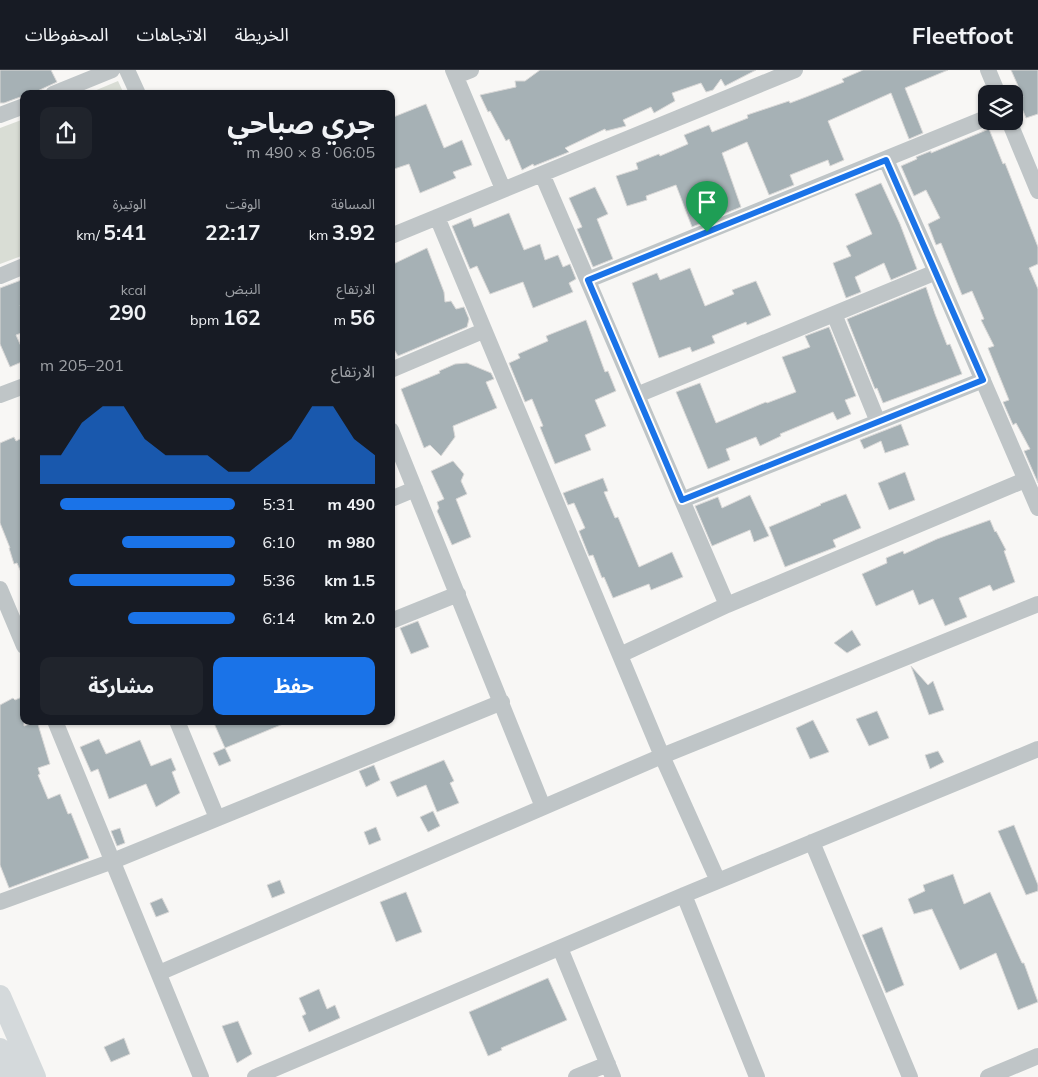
<!DOCTYPE html>
<html lang="ar">
<head>
<meta charset="utf-8">
<style>
  body { margin:0; font-family:Mulish,"Noto Sans Arabic",sans-serif; background:#20242c; color:#f1f3f6; direction:rtl; height:100vh; display:flex; flex-direction:column; font-size:19px; white-space:nowrap }
  * { box-sizing:border-box; margin:0 }
  p { font-size:16px; color:#9ea1a6 }
  .icon { flex:none; width:28px; height:28px; fill:none; stroke:currentColor; stroke-width:2; stroke-linecap:round; stroke-linejoin:round }
  .map { position:relative; flex:1; overflow:hidden; direction:ltr }
  .panel { position:absolute; left:20px; top:20px; width:375px; height:635px; display:flex; flex-direction:column; background:#171b24; border-radius:10px; box-shadow:0 1px 4px #0004; direction:rtl }
  .panel>* { flex:none }
  .controls { position:absolute; left:978px; top:15px; display:grid; gap:10px }
  .controls a { display:grid; place-items:center; width:45px; height:45px; border-radius:10px; background:#171b24; box-shadow:0 1px 4px #0004; font-size:25px }
  .pin { position:absolute; display:grid; place-items:center; width:42px; height:42px; color:#fff; margin:-51px -21px; border-radius:50% 50% 50% 0; rotate:-45deg; box-shadow:0 0 5px #0007 }
  .pin .icon { rotate:45deg }
  .round { display:grid; place-items:center; flex:none; width:52px; height:52px; border-radius:10px; background:#20242c }
  .headline { display:flex; align-items:center; justify-content:space-between; height:85px; padding:0 20px }
  h1 { font-size:28px; font-weight:700; line-height:38px }
  .metrics { display:grid; grid-template-columns:repeat(3,1fr); gap:8px; height:85px; padding:5px 20px }
  .metrics div { display:grid; align-content:center }
  .metrics b { font-size:21px; font-weight:700 }
  .metrics small { font-size:14px; font-weight:400 }
  .metrics p { font-size:14px }
  .chart { height:140px; padding:10px 20px }
  .chart p { display:flex; justify-content:space-between }
  .chart svg { width:100%; height:90px; margin-top:5px; fill:#1a73e8; opacity:.7 }
  .cta { display:flex; gap:10px; margin-top:auto; padding:10px 20px }
  .cta a { flex:1; height:58px; border-radius:10px; background:#1a73e8; color:#fff; font-size:20px; font-weight:700; line-height:58px; text-align:center }
  .cta a+a { background:#20242c; color:#f1f3f6 }
  ul { padding:0 20px; list-style:none; font-size:16px }
  li { display:grid; grid-template-columns:80px 60px 1fr; align-items:center; height:38px }
  li i { height:12px; border-radius:6px; background:#1a73e8 }
  header { display:flex; align-items:center; gap:30px; box-sizing:border-box; height:70px; padding:0 25px; background:#171b24; border-bottom:1px solid #363941 }
  header strong { font-size:24px }
  nav { display:flex; gap:28px; margin-inline-start:auto; font-size:18px }
  .map>svg:first-child { display:block }
  .green { fill:#d9ddd5 }
  .building { fill:#a6b1b5; stroke:#dad9d8 }
  .lines { fill:none; stroke-linecap:round; stroke-linejoin:round }
  .street { stroke:#bfc5c7; stroke-width:16 }
  .secondary { stroke:#d4d9db; stroke-width:22 }
  .route-casing { stroke:#fff; stroke-width:10 }
  .route { stroke:#1a73e8; stroke-width:6 }
</style>
</head>
<body>
<header>
<strong>Fleetfoot</strong>
<nav><a>الخريطة</a><a>الاتجاهات</a><a>المحفوظات</a></nav>
</header>
<div class="map">
<svg width="1038" height="1007" viewBox="0 0 1038 1007">
  <rect width="100%" height="100%" fill="#f8f7f5"/>
  <path class="green" d="M118,11L124,24H87Z
    M24,49V185L0,194V58Z"/>
  <path class="building" d="M0,0H51L57,12L31,24H24L23,26L4,33H0Z
    M540,0H756L725,16L721,9L713,20L706,22L701,13L672,23L675,31L654,43L651,37L623,50L626,56L606,61L605,59L565,78L569,82L534,96L533,94L522,100L509,69L506,71L490,41L488,42L480,25L516,17L515,11H525Z
    M863,0H948L905,18L923,63L909,69L891,23L828,51L844,90L830,96L828,90L790,105L794,115L769,125L747,72L722,83L741,137L692,157L676,115L646,126L647,130L627,136L616,106L638,99L636,93L659,84L660,86L688,74L684,65L709,55L712,62L748,48L747,45L789,31L790,33L806,27L844,12L842,9Z
    M1011,0H1038V44L1026,48L1018,29L1023,27Z
    M426,34L444,78L462,70L472,95L453,102L456,108L420,123L409,94L391,100V48Z
    M989,59L1003,94L1005,93L1038,177V194L1029,198L1038,219V413L1024,381L1030,379L1016,353L1013,355L1003,332L1009,330L988,278L994,276L981,250L984,249L972,221L962,225L941,173L936,175L928,154L940,148L926,120L914,126L901,96L917,89L916,87L931,81V83Z
    M881,113L900,154L917,199L891,210L884,193L855,207L861,222L846,228L833,193L851,186L846,176L872,164L855,124Z
    M595,117L608,144L597,149L613,189L593,197L577,159L582,157L569,128Z
    M509,143L524,180L540,174L545,190L558,185L563,197L570,194L576,209L569,213L573,222L533,238L523,212L490,224L477,196L470,199L452,156L471,148L474,157Z
    M427,178L444,222L445,232L451,231L456,239L464,237L469,249L467,257L398,286L391,274V195Z
    M690,198L705,236L734,224L732,220L756,211L771,245L747,255L746,252L712,266L715,273L692,282L690,277L659,288L632,213L657,203L660,210Z
    M24,209V233L20,235L24,244V262L16,265L24,283V291L10,297L0,274V218Z
    M926,217L935,244L947,275L950,274L962,304L883,333L877,318L875,319L847,249Z
    M586,250L605,302L608,301L616,321L595,330L606,356L585,365L591,380L555,394L540,357L543,356L532,329L525,332L509,293L520,288L518,284L548,271L546,266Z
    M829,257L856,326L845,330L851,344L837,350L833,342L780,364L781,366L760,376L756,367L726,379L730,390L708,399L676,322L700,313L716,353L766,332L767,333L796,322L782,287L810,277L805,266Z
    M467,293L491,303L494,309L486,312L497,338L453,356L455,367L441,386L430,375L424,378L401,319L440,303L439,301L455,294Z
    M901,354L909,375L885,383L881,371L864,379L860,370Z
    M14,367L16,371L24,367V509L17,493L14,494L9,478H10L0,453V373Z
    M453,391L464,404L461,411L467,424L456,429L471,467L452,475L437,441L439,438L437,432L444,429L431,401Z
    M905,402L915,430L889,440L878,413Z
    M603,408L608,421L604,422L615,448L618,447L639,497L672,482L683,507L651,520L649,514L613,528L604,507L602,508L593,485L589,486L579,461L585,458L574,433L568,435L563,423Z
    M846,424L861,458L833,470L836,477L785,497L769,457L821,435L820,434Z
    M750,425L769,466L754,472L750,460L712,476L695,436L718,427L722,438Z
    M990,450L995,462L996,461L1006,480L1004,481L1015,512L993,521L990,515L959,528L967,547L945,556L933,529L919,535L913,520L876,536L862,504L887,493L886,488L903,481L904,484L937,469Z
    M418,551L429,577L411,584L400,558Z
    M852,560L861,575L847,583L834,573Z
    M911,596L928,615L933,611L944,640L929,645Z
    M24,626V656L37,651L50,694L38,698L40,704L38,705L48,729L60,724L68,744L71,743L89,788L9,818L0,795V635L13,628L15,630Z
    M877,641L889,668L869,676L856,649Z
    M813,650L829,682L810,689L796,658Z
    M213,651H288V652L225,678Z
    M99,669L106,684L140,670L151,696L171,688L176,700L172,702L180,723L156,737L146,714L109,729L98,699L91,702L80,677Z
    M225,678L231,691L219,696L213,683Z
    M938,681L944,692L930,699L925,685Z
    M444,690L454,711L450,713L459,733L437,742L426,715L397,727L390,712Z
    M374,695L380,710L366,717L359,701Z
    M433,741L440,756L428,762L420,747Z
    M1014,755L1038,815V821L1026,825L998,761Z
    M376,757L381,770L369,775L364,762Z
    M120,758L125,773L117,776L111,761Z
    M953,804L964,834L990,822L1022,893H1024L1038,932L1018,940L996,883L960,900L932,839L914,844L908,829L925,821L923,815Z
    M280,810L285,823L272,828L267,815Z
    M406,822L422,862L396,872L380,832Z
    M162,828L169,842L156,847L150,833Z
    M882,857L904,915L886,923L862,865Z
    M548,908L567,950L501,978L502,980L488,986L469,942Z
    M319,919L327,939L335,935L340,948L309,962L302,946L306,944L299,928Z
    M238,951L252,984L237,993L222,956Z
    M124,968L130,984L111,992L104,977Z"/>
  <g class="lines">
    <path class="street" d="M127,0L138,24
      M453,0L503,119
      M988,0L998,24
      M456,6L471,0
      M53,24L112,0
      M0,45L24,36
      M1009,51L1038,121
      M886,90L936,202L1038,438
      M542,104L727,535
      M437,147L662,686L718,811
      M391,166L795,0
      M0,206L24,196
      M588,210L986,48
      M834,244L878,352
      M391,300L483,261
      M0,325L24,316
      M637,325L936,202
      M391,360L543,737
      M391,429L415,419
      M682,430L983,310
      M0,519L24,576
      M391,551L458,524
      M620,585L727,535L1025,410
      M55,651L201,1007
      M177,651L217,748
      M812,772L910,1007
      M684,825L757,1007
      M0,832L113,791L502,632
      M560,878L613,1007
      M159,903L662,686L1038,534
      M255,1007L684,825L1038,679
      M576,1007L608,994
      M988,1007L1038,986"/>
    <path class="secondary" d="M0,926L35,1007
      M0,979L12,1007"/>
  </g>
  <g class="lines">
    <g class="route-casing">
      <path id="route" d="M886,90L983,310L682,430L588,210Z"/>
    </g>
    <use href="#route" class="route"/>
  </g>
</svg>
<div class="controls">
<a><svg class="icon" aria-label="layers" viewBox="0 0 24 24"><path d="M12 4l9 5-9 5-9-5zM3 14l9 5 9-5"/></svg></a>
</div>
<div class="pin" style="left:707px;top:162px;background:#1e9e55"><svg class="icon" aria-label="arrive" viewBox="0 0 24 24"><path d="M6 21V4h12l-3 4 3 4H6"/></svg></div>
<section class="panel">
<div class="headline"><div><h1>جري صباحي</h1><p>06:05 · 8 × 490 m</p></div><a class="round"><svg class="icon" aria-label="share" viewBox="0 0 24 24"><path d="M12 15V3M7 8l5-5 5 5M5 13v7h14v-7"/></svg></a></div>
<div class="metrics">
<div><p>المسافة</p><b>3.92<small> km</small></b></div>
<div><p>الوقت</p><b>22:17</b></div>
<div><p>الوتيرة</p><b>5:41<small> /km</small></b></div>
</div>
<div class="metrics">
<div><p>الارتفاع</p><b>56<small> m</small></b></div>
<div><p>النبض</p><b>162<small> bpm</small></b></div>
<div><p>kcal</p><b>290</b></div>
</div>
<div class="chart"><p><span>الارتفاع</span>201–205 m</p>
<svg viewBox="0 0 160 44" preserveAspectRatio="none"><path d="M0 44V30L10 30L20 14L30 6L40 6L50 22L60 30L70 30L80 30L90 38L100 38L110 30L120 22L130 6L140 6L150 22L160 30V44z"/></svg>
</div>
<ul>
<li><b>490 m</b>5:31<i style="width:90%"></i></li>
<li><b>980 m</b>6:10<i style="width:58%"></i></li>
<li><b>1.5 km</b>5:36<i style="width:85%"></i></li>
<li><b>2.0 km</b>6:14<i style="width:55%"></i></li>
</ul>
<div class="cta"><a>حفظ</a><a>مشاركة</a></div>
</section>
</div>
</body>
</html>
